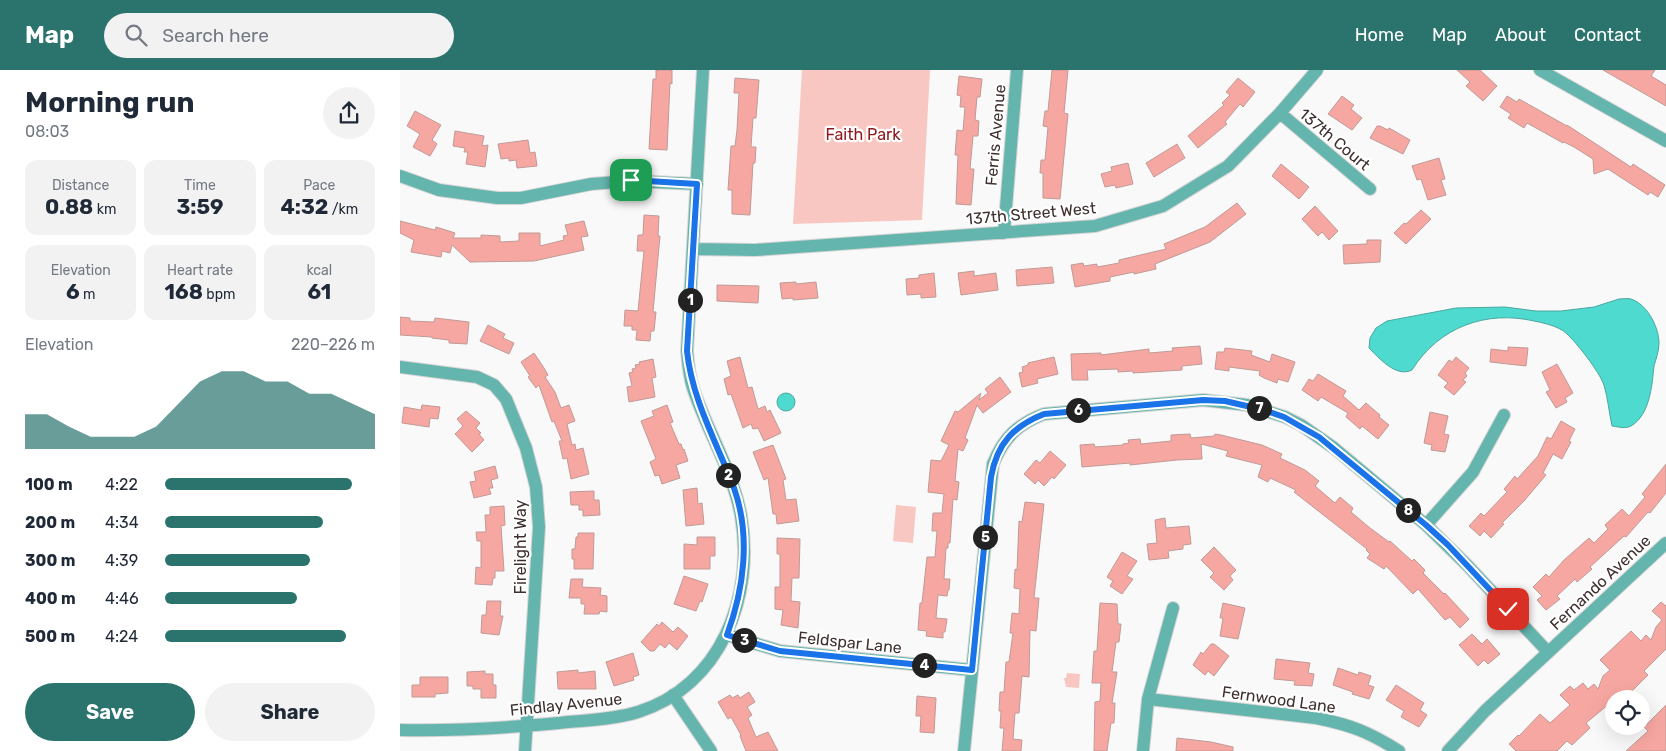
<!DOCTYPE html>
<html lang="en">
<head>
<meta charset="utf-8">
<style>
  body { margin:0; font-family:Rubik,sans-serif; background:#f2f2f3; color:#1f2937; height:100vh; display:flex; flex-direction:column; font-size:19px; white-space:nowrap }
  * { box-sizing:border-box; margin:0 }
  p { font-size:16px; color:#747a83 }
  .icon { flex:none; width:28px; height:28px; fill:none; stroke:currentColor; stroke-width:2; stroke-linecap:round; stroke-linejoin:round }
  .map { position:relative; flex:1; overflow:hidden }
  .sheet { display:flex; flex-direction:column; background:#fff; width:400px }
  .sheet>* { flex:none }
  .controls { position:absolute; left:1205px; top:620px; display:grid; gap:10px }
  .controls a { display:grid; place-items:center; width:45px; height:45px; border-radius:50%; background:#fff; box-shadow:0 5px 20px #0002; font-size:25px }
  .pin { position:absolute; display:grid; place-items:center; width:42px; height:42px; color:#fff; margin:-21px; border-radius:10px; box-shadow:0 2px 8px #0006 }
  .km { position:absolute; width:25px; height:25px; margin:-12px; border-radius:50%; background:#222; color:#fff; font-size:14px; line-height:25px; text-align:center }
  .round { display:grid; place-items:center; flex:none; width:52px; height:52px; border-radius:26px; background:#f2f2f3 }
  .head { display:flex; align-items:center; justify-content:space-between; height:85px; padding:0 25px }
  h1 { font-size:28px; font-weight:700; line-height:38px }
  .metrics { display:grid; grid-template-columns:repeat(3,1fr); gap:8px; height:85px; padding:5px 25px }
  .metrics div { display:grid; align-content:center; border-radius:12px; background:#f2f2f3; text-align:center }
  .metrics b { font-size:21px; font-weight:700 }
  .metrics small { font-size:14px; font-weight:400 }
  .metrics p { font-size:14px }
  .chart { height:140px; padding:10px 25px }
  .chart p { display:flex; justify-content:space-between }
  .chart svg { width:100%; height:90px; margin-top:5px; fill:#2b746e; opacity:.7 }
  .action { display:flex; gap:10px; margin-top:auto; padding:10px 25px }
  .action a { flex:1; height:58px; border-radius:30px; background:#2b746e; color:#fff; font-size:20px; font-weight:700; line-height:58px; text-align:center }
  .action a+a { background:#f2f2f3; color:#1f2937 }
  ul { padding:0 25px; list-style:none; font-size:16px }
  li { display:grid; grid-template-columns:80px 60px 1fr; align-items:center; height:38px }
  li i { height:12px; border-radius:6px; background:#2b746e }
  header { display:flex; align-items:center; gap:30px; box-sizing:border-box; height:70px; padding:0 25px; background:#2b746e; color:#fff }
  header strong { font-size:24px }
  nav { display:flex; gap:28px; margin-inline-start:auto; font-size:18px }
  .search { width:350px; height:45px; background:#f2f2f3; display:flex; align-items:center; gap:12px; box-sizing:border-box; padding:0 18px; border-radius:28px; color:#747a83; font-size:19px }
  main { display:flex; flex:1; min-height:0 }
  .map>svg:first-child { display:block }
  .green { fill:#f9c7c2 }
  .water { fill:#4fdacf; stroke:#4aa79f }
  .building { fill:#f7a7a1; stroke:#c09a97 }
  .lines { fill:none; stroke-linecap:round; stroke-linejoin:round }
  .minor-casing { stroke:#d8d5d5; stroke-width:14 }
  .minor { stroke:#64b5ad; stroke-width:12 }
  .route-casing { stroke:#fff; stroke-width:10 }
  .route { stroke:#1a73e8; stroke-width:6 }
  .labels { text-anchor:middle; stroke-width:4.5; stroke-linejoin:round; paint-order:stroke }
  .park-label { font-size:16px; fill:#8d1a20; stroke:#fff }
  .street-label { font-size:16px; fill:#3f302f; stroke:#fff }
</style>
</head>
<body>
<header>
<strong>Map</strong>
<div class="search"><svg class="icon" aria-label="search" viewBox="0 0 24 24"><circle cx="10" cy="10" r="6"/><path d="M15 15l6 6"/></svg>Search here</div>
<nav><a>Home</a><a>Map</a><a>About</a><a>Contact</a></nav>
</header>
<main>
<section class="sheet">
<div class="head"><div><h1>Morning run</h1><p>08:03</p></div><a class="round"><svg class="icon" aria-label="share" viewBox="0 0 24 24"><path d="M12 15V3M7 8l5-5 5 5M5 13v7h14v-7"/></svg></a></div>
<div class="metrics">
<div><p>Distance</p><b>0.88<small> km</small></b></div>
<div><p>Time</p><b>3:59</b></div>
<div><p>Pace</p><b>4:32<small> /km</small></b></div>
</div>
<div class="metrics">
<div><p>Elevation</p><b>6<small> m</small></b></div>
<div><p>Heart rate</p><b>168<small> bpm</small></b></div>
<div><p>kcal</p><b>61</b></div>
</div>
<div class="chart"><p><span>Elevation</span>220–226 m</p>
<svg viewBox="0 0 160 44" preserveAspectRatio="none"><path d="M0 44V27L10 27L20 33L30 38L40 38L50 38L60 33L70 22L80 11L90 6L100 6L110 11L120 11L130 17L140 17L150 22L160 27V44z"/></svg>
</div>
<ul>
<li><b>100 m</b>4:22<i style="width:89%"></i></li>
<li><b>200 m</b>4:34<i style="width:75%"></i></li>
<li><b>300 m</b>4:39<i style="width:69%"></i></li>
<li><b>400 m</b>4:46<i style="width:63%"></i></li>
<li><b>500 m</b>4:24<i style="width:86%"></i></li>
</ul>
<div class="action"><a>Save</a><a>Share</a></div>
</section>
<div class="map">
<svg width="1266" height="681" viewBox="0 0 1266 681">
  <rect width="100%" height="100%" fill="#f9f9f9"/>
  <path class="green" d="M402,0H530L522,150L393,154Z
    M496,435L516,437L513,473L493,471Z
    M667,603L680,604L679,618L666,617L664,608H666Z"/>
  <path class="water" d="M1219,229C1223,229 1228,228 1231,229C1247,234 1259,257 1259,273C1259,281 1256,289 1254,296C1252,315 1250,345 1231,356C1225,359 1219,357 1212,356C1209,342 1208,329 1204,315C1199,301 1177,273 1166,263C1158,256 1144,253 1134,251C1086,240 1039,257 1012,300C996,308 979,288 969,278L970,268L976,258L987,251L1056,238L1105,237L1136,241H1161L1194,237Z
    M377 332a9 9 0 1 1 18 0a9 9 0 1 1-18 0Z"/>
  <path class="building" d="M256,0H272V14L270,13L267,80L249,79L253,9H256Z
    M652,0H668L664,43L668,44L660,129L643,128V103H640L641,90H645L648,57L643,56L645,41H648Z
    M1057,0H1080L1097,16L1083,31L1066,16L1070,12Z
    M1203,0H1255L1251,6L1266,15V36Z
    M559,6L582,9L580,27H577L575,50L579,51L578,66H573L570,99H574L571,135L556,134L558,85H555L557,60L563,61L565,37H560L561,26L557,25Z
    M335,8L359,10L356,48H353L351,77H356L355,93H353L350,145L332,144V120H328L331,76H335L337,60L339,23H334Z
    M838,8L855,22L843,37L840,34L825,52L827,54L798,78L788,66L824,35L822,33L830,25L826,22Z
    M942,26L954,35L951,39L962,48L952,60L928,44Z
    M1107,26L1117,32L1119,29L1167,56V55L1231,97L1233,94L1265,115L1258,127L1250,122L1248,125L1208,99L1194,104L1193,89L1174,77L1164,72L1163,73L1127,53L1124,58L1108,48L1111,44L1100,37Z
    M15,41L41,55L32,70L37,74L30,86L13,77L20,64L7,56Z
    M977,56H980L988,60L989,58L1010,70L1003,84L970,68Z
    M55,61L84,66L82,76L88,75L85,97L66,94L68,82H64L65,78L53,76Z
    M128,70L130,83L135,82L137,96L117,98L116,90L109,91V88L101,89L98,74Z
    M777,74L785,88L754,107L746,93Z
    M1039,88L1045,109L1041,110L1046,125L1028,130L1021,109L1017,110L1012,96Z
    M728,93L733,114L716,118L715,115L705,117L701,104L712,101L711,97Z
    M881,94L909,117L899,129L872,106Z
    M837,133L846,144L810,172L755,194L756,199L734,204V202L710,207V211L675,217L671,195L683,193L684,196L697,194V197L719,193V190L766,179L764,174L805,157Z
    M915,136L938,161L929,170L922,162L918,166L902,149Z
    M1021,140L1031,149L1006,174L994,163L1004,153L1006,154Z
    M244,145L259,146L258,166H260L253,242H256L254,261H251L250,271L236,270L237,260H232V256H224L225,240L238,241L244,181H237L238,165H243Z
    M0,151L35,160L36,157L49,161L55,163L53,168H81V165L100,166V172L119,171V163H140V176L164,170L163,166L168,165L165,155L184,151L188,166L181,167L184,180L134,191L70,192L52,175L50,183L42,181L41,187L11,182L14,170L0,163Z
    M967,170H981L980,192L944,194L943,175L967,174Z
    M652,197L654,213L617,216L616,200Z
    M574,201V206L596,203L598,220L561,225L558,203Z
    M534,203L536,227L521,228V224L507,225L506,209L519,208V205Z
    M396,212V214L416,212L418,228L393,230V228L382,229L380,213Z
    M317,215L359,216L358,233L317,231Z
    M0,247L10,248V251L34,252L35,248L69,252L67,274L49,273V270L32,268V267L0,265Z
    M88,255L105,264L103,268L114,273L109,284L80,271Z
    M800,276L802,294L782,296V300L733,303V301L718,302V299L687,300L688,310H672L671,284L701,283V285L749,279V283L773,281L772,278Z
    M1108,277L1128,278L1126,296L1090,292L1091,279L1108,281Z
    M825,278L852,281L851,285L870,292L872,284L895,292L888,312L878,309L877,313L864,308L859,305L860,301L829,297V301L815,299L817,282H824Z
    M134,283L144,298L148,305L145,307L155,322L161,338L169,335L175,351L167,354L172,375L175,374L176,380L183,378L189,404L171,409L167,388L163,389L159,371H162L154,351L152,352L139,315L136,318L128,307L130,306L121,292Z
    M340,287L348,318L352,317L358,339L365,336L367,342L370,340L381,363L364,371L358,358L353,359L351,354L343,358L331,324L328,325L324,309L331,306L327,291Z
    M654,287L658,304L637,309L638,313L622,317L619,303L623,302L622,297L628,295V293Z
    M1056,287L1069,298L1065,303L1067,306L1063,310L1066,312L1054,325L1044,317L1048,313L1038,305L1049,290L1052,292Z
    M253,289L256,307L252,308L255,327L229,332L227,317L232,316L229,303L233,302L232,299L236,298L235,295L240,294L239,292Z
    M1157,294L1173,323L1165,328L1167,332L1156,338L1146,322L1150,320L1142,302Z
    M918,304L946,321L943,326L959,340L966,333L980,345L979,347L989,355L978,369L962,356L960,359L946,347L948,343L921,327L918,331L902,320L909,309L913,311Z
    M600,307L611,322L583,343L577,335L565,368L568,370L563,381L558,379L555,411L559,412L557,430L553,429L550,473H548V478H546L544,509H550L549,520H548L547,526L538,525L536,548L547,549L545,562H543V568L526,566L527,561L518,560L520,533H522L527,487H535L537,461H532L533,443H542L544,424L528,422L531,390L541,391L549,375L541,371L555,341L558,342L581,323L579,330L588,323L585,319Z
    M22,335L40,337L38,349L30,348L29,357L2,353L4,337L21,340Z
    M267,335L273,352L270,353L279,374H281L283,380L284,379L288,391L276,395L280,408L262,414L259,405L255,406L250,392L256,389L241,351L254,346L252,341Z
    M66,341L80,353L76,358L81,363L79,364L84,370L72,382L55,364L63,356L57,349Z
    M1030,342L1048,346L1044,364L1049,365L1045,382L1031,380L1032,375L1024,373Z
    M1161,351L1175,359L1169,371L1171,372L1162,389L1153,384L1143,403L1146,405L1124,431L1102,453L1104,454L1091,468L1084,461L1080,466L1069,456L1081,443L1084,446L1107,422L1104,419L1115,406L1117,409L1138,386L1147,367L1151,369Z
    M790,364L791,368L814,366L815,364L821,365L862,375L882,384L880,388L905,400L919,411L915,416L935,433L940,427L953,438L951,442L970,458L989,472L990,471L1012,491L1014,489L1025,500L1023,503L1044,524L1045,523L1069,549L1060,558L1050,547L1045,550L1018,519L1013,524L986,496L984,499L967,488L970,484L966,480L967,479L894,422L896,420L870,408L868,412L858,407L862,395L826,386L828,381L801,374L802,389L777,390L730,395V393L682,397L680,375L694,374L695,377L723,375V374L729,373L728,370L740,369L741,374L771,371V365Z
    M373,375L386,409L383,410L386,430L396,429L399,451L377,454L376,444H373L368,408L364,410L353,382Z
    M650,381L666,395L654,409L652,407L644,416L638,410L635,414L624,404L636,390L640,393Z
    M1266,394V423L1250,443L1248,442L1226,467L1224,466L1190,497L1192,499L1177,512L1175,509L1157,526L1160,529L1146,540L1137,530L1142,526L1133,517L1146,504L1149,507L1164,490L1189,468L1194,473L1208,459L1205,455L1222,439L1229,446L1245,427L1242,424Z
    M95,396L98,408L91,410L93,418H89L91,424L74,428L70,412L76,411L74,402Z
    M297,418L298,434L302,433L304,454L286,456L283,420Z
    M194,421V430H199L200,445L183,446V440H179V435H171L170,422Z
    M625,432L644,434L634,528H639L636,561L630,560L629,607L622,606L619,643H615L613,669L622,670L621,681H602L604,658H600L601,641H599L600,622H604L606,592H609L613,563H610L612,543L619,544L620,519L614,518L615,499L617,500L619,451L622,452Z
    M104,436L105,455L101,456L104,501H95V508H93L92,515L75,514L76,497L81,498V471H77L76,462H86L85,445H90V437Z
    M765,448L766,458L789,456L791,474L783,475V479L768,481L769,488L749,490L747,474L757,473L755,450Z
    M178,463H194L193,499H174V489H172V479H175L176,467H178Z
    M297,467H315V486H310V499H284V474L297,475Z
    M377,468L400,469L399,508H392L391,531L400,532L398,558L381,555L383,540L375,539V517H380V484H377Z
    M814,477L836,500L830,506L833,510L824,520L810,507L814,503L801,490Z
    M722,482L737,491L727,506L733,509L722,524L710,516L713,511L707,507Z
    M284,506L308,514L302,532L300,531L296,541L274,534Z
    M171,509H183L182,517L201,518L200,525L207,526V542L200,541L199,544H184L185,534H181V528H169Z
    M87,531H101L100,546H103L99,565L81,563L82,545H86Z
    M1261,532L1266,536V579L1244,601L1248,605L1224,629L1220,625L1186,653L1190,658L1172,675L1167,671L1157,681H1116L1109,674L1118,665L1119,666L1140,644L1150,653L1170,635L1160,625L1170,616L1174,620L1183,613L1188,619L1194,614L1198,619L1203,606L1210,600L1200,590L1231,561L1241,571L1246,565L1251,570L1256,557L1262,550L1252,541Z
    M700,533L717,534L718,554H721L719,572H716L712,602H717L712,633H715L714,653H711L707,681H694L695,632L700,631L701,613H692L694,581H697Z
    M823,533L845,538L838,569L820,566L823,548H820Z
    M262,552L273,562L278,557L288,566L277,580L269,573L265,578L260,574L254,581H250L241,572L257,554L259,556Z
    M1072,564L1082,574L1087,569L1100,584L1088,594L1084,590L1078,596L1059,575Z
    M811,574H814L829,586L814,606L808,601L805,605L793,595L801,582L803,584Z
    M233,583L239,605L233,607L234,610L214,616L206,592Z
    M876,589L910,593L908,603L914,604L912,616L894,615L895,611L874,609Z
    M938,598L958,605L959,602L971,606L968,615L974,617L969,629L952,624L953,622L933,615Z
    M178,600V603L195,601L196,619H158L157,602Z
    M85,601V604H93V615H96V628H81V619H73V616H67V602Z
    M20,607H48V623L35,624V627H12V615H20Z
    M996,615L1024,633L1020,640L1027,645L1019,657L1001,647L1004,641L986,630Z
    M349,622L355,632L347,637L352,645L348,648L356,667L368,662L378,681H346L340,666L341,665L331,647L328,649L318,632L330,625L332,628L338,625L340,628Z
    M517,626L536,628L534,663L520,662L521,646H516Z
    M1266,635V681H1226L1248,661L1244,657Z
    M777,668L811,672L833,677V681H776Z"/>
  <g class="lines">
    <g class="minor-casing">
      <path id="minor" d="M1140,0L1266,71
        M880,43L970,119
        M0,106L39,120L97,128H121L191,114L231,111L297,114
        M604,163L617,0
        M293,179L355,180L695,156L763,136L828,96L880,43L917,0
        M0,297L77,307L94,315L106,329L126,378L136,417L139,457L125,681
        M1026,455L1073,402L1104,345
        M327,565L380,581L572,600
        M273,625L311,681
        M748,629L916,648C951,655 969,662 999,681
        M0,660C53,661 106,658 159,653C185,650 212,650 238,642C321,616 355,526 341,446C333,401 307,361 293,318C289,306 288,293 287,281L303,0
        M564,681L593,394C604,367 618,354 644,344L803,330L847,335L885,347L901,355L934,378L1026,455L1068,496L1148,582
        M743,681L748,629L773,538
        M1048,681L1085,641L1266,473"/>
    </g>
    <use href="#minor" class="minor"/>
  </g>
  <g class="lines">
    <g class="route-casing">
      <path id="route" d="M231,110L297,114L287,281C292,330 317,373 334,418C351,466 344,519 327,565L380,581L572,600L591,407C597,373 614,356 644,344L803,330L825,331L864,340L884,347L919,367L1026,455L1048,475L1108,539"/>
    </g>
    <use href="#route" class="route"/>
  </g>
  <g class="labels">
    <g class="park-label">
      <text x="463" y="70">Faith Park</text>
    </g>
    <g class="street-label">
      <text transform="translate(595 65) rotate(-85)" y="6">Ferris Avenue</text>
      <text transform="translate(935 69) rotate(40)" y="6">137th Court</text>
      <text transform="translate(631 143) rotate(-5)" y="6">137th Street West</text>
      <text transform="translate(120 477) rotate(-90)" y="6">Firelight Way</text>
      <text transform="translate(1200 512) rotate(-43)" y="6">Fernando Avenue</text>
      <text transform="translate(450 572) rotate(6)" y="6">Feldspar Lane</text>
      <text transform="translate(879 629) rotate(8)" y="6">Fernwood Lane</text>
      <text transform="translate(166 634) rotate(-6)" y="6">Findlay Avenue</text>
    </g>
  </g>
</svg>
<div class="controls">
<a><svg class="icon" aria-label="locate" viewBox="0 0 24 24"><circle cx="12" cy="12" r="6"/><path d="M12 2v4M12 18v4M2 12h4M18 12h4"/></svg></a>
</div>
<div class="pin" style="left:231px;top:110px;background:#1e9e55"><svg class="icon" aria-label="arrive" viewBox="0 0 24 24"><path d="M6 21V4h12l-3 4 3 4H6"/></svg></div>
<div class="pin" style="left:1108px;top:539px;background:#d93025"><svg class="icon" aria-label="check" viewBox="0 0 24 24"><path d="M5 12l5 5 9-10"/></svg></div>
<b class="km" style="left:290px;top:230px">1</b>
<b class="km" style="left:328px;top:405px">2</b>
<b class="km" style="left:344px;top:570px">3</b>
<b class="km" style="left:524px;top:595px">4</b>
<b class="km" style="left:585px;top:467px">5</b>
<b class="km" style="left:678px;top:340px">6</b>
<b class="km" style="left:859px;top:338px">7</b>
<b class="km" style="left:1008px;top:440px">8</b>
</div>
</main>
</body>
</html>
